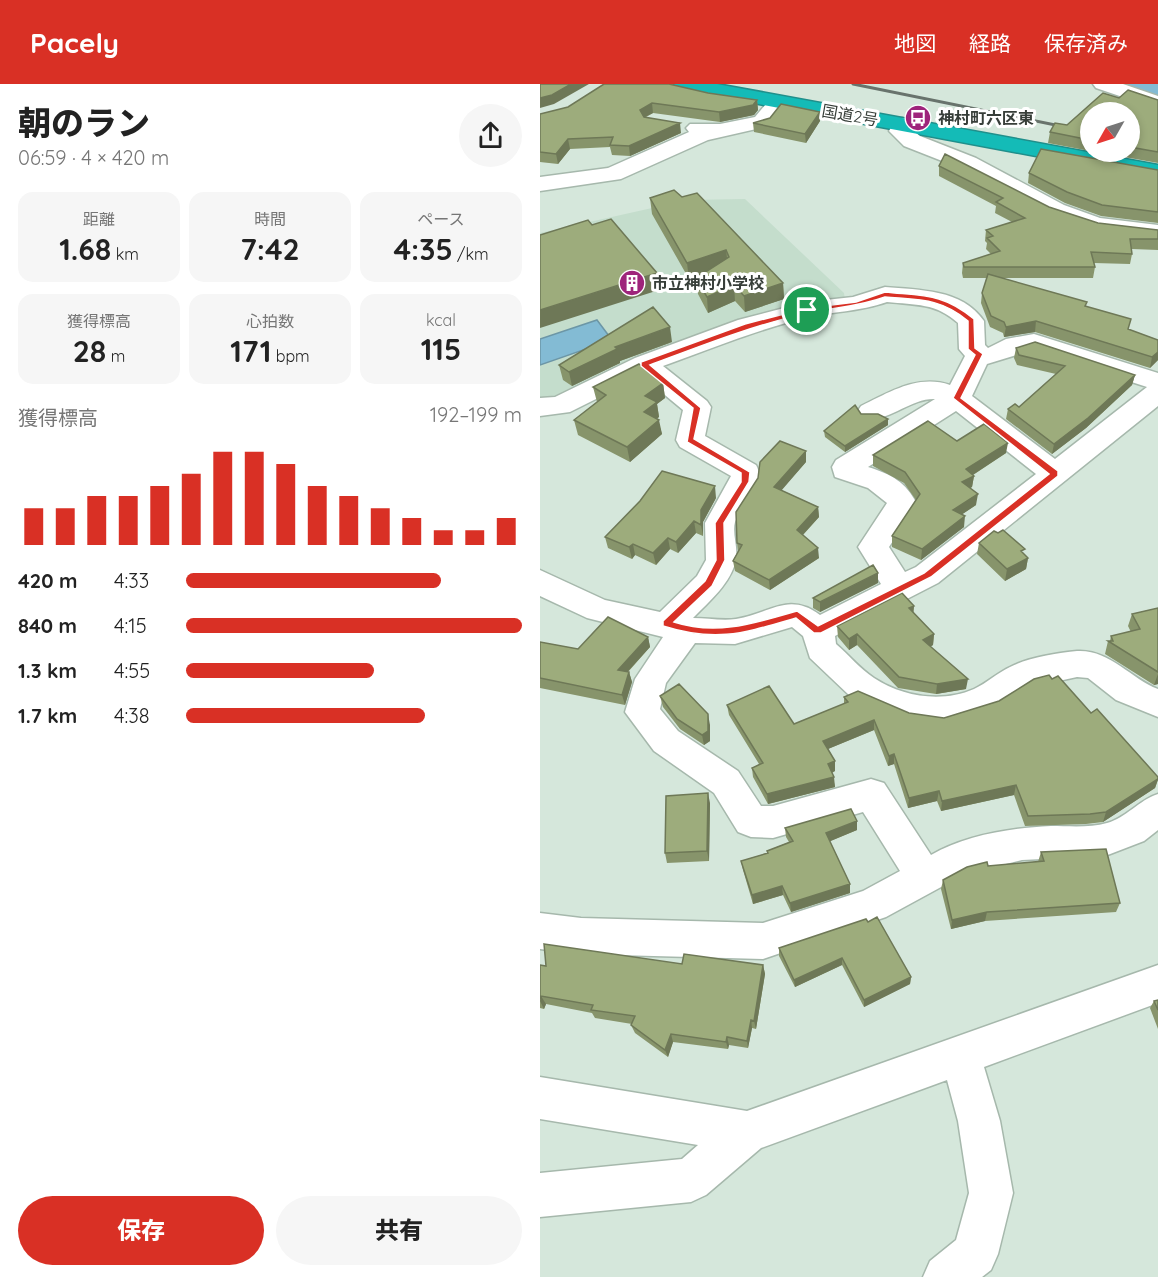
<!DOCTYPE html>
<html lang="ja">
<head>
<meta charset="utf-8">
<style>
  body { margin:0; font-family:Quicksand,"Noto Sans JP",sans-serif; background:#f6f6f6; color:#222; height:100vh; display:flex; flex-direction:column; font-size:22px; white-space:nowrap }
  * { box-sizing:border-box; margin:0 }
  p { font-size:20px; color:#767676 }
  .icon { flex:none; width:33px; height:33px; fill:none; stroke:currentColor; stroke-width:2; stroke-linecap:round; stroke-linejoin:round }
  .map { position:relative; flex:1; overflow:hidden }
  .drawer { display:flex; flex-direction:column; background:#fff; width:540px }
  .drawer>* { flex:none }
  .needle { width:39px; rotate:231deg }
  .fabs { position:absolute; left:540px; top:18px; display:grid; gap:12px }
  .fabs a { display:grid; place-items:center; width:60px; height:60px; border-radius:50%; background:#fff; box-shadow:0 3px 9px #0003; font-size:30px }
  .pin { position:absolute; display:grid; place-items:center; width:51px; height:51px; color:#fff; margin:-26px; border:3px solid #fff; border-radius:50%; box-shadow:0 2px 6px #0007 }
  .round { display:grid; place-items:center; flex:none; width:63px; height:63px; border-radius:32px; background:#f6f6f6 }
  .head { display:flex; align-items:center; justify-content:space-between; height:102px; padding:0 18px }
  h1 { font-size:33px; font-weight:800; line-height:45px }
  .metrics { display:grid; grid-template-columns:repeat(3,1fr); gap:9px; height:102px; padding:6px 18px }
  .metrics div { display:grid; align-content:center; border-radius:15px; background:#f6f6f6; text-align:center }
  .metrics b { font-size:30px; font-weight:800 }
  .metrics small { font-size:16px; font-weight:400 }
  .metrics p { font-size:16px }
  .chart { height:168px; padding:12px 18px }
  .chart p { display:flex; justify-content:space-between }
  .chart svg { width:100%; height:108px; margin-top:6px; stroke:#d93025; stroke-width:6 }
  .primary-button { display:flex; gap:12px; margin-top:auto; padding:12px 18px }
  .primary-button a { flex:1; height:69px; border-radius:36px; background:#d93025; color:#fff; font-size:24px; font-weight:800; line-height:69px; text-align:center }
  .primary-button a+a { background:#f6f6f6; color:#222 }
  ul { padding:0 18px; list-style:none; font-size:20px }
  li { display:grid; grid-template-columns:96px 72px 1fr; align-items:center; height:45px }
  li i { height:15px; border-radius:8px; background:#d93025 }
  header { display:flex; align-items:center; gap:36px; box-sizing:border-box; height:84px; padding:0 30px; background:#d93025; color:#fff }
  header strong { font-size:28px }
  nav { display:flex; gap:33px; margin-inline-start:auto; font-size:21px }
  main { display:flex; flex:1; min-height:0 }
  .map>svg:first-child { display:block }
  .built { fill:#c4ddcc }
  .water { fill:#83bbd4; stroke:#6c96a6; stroke-width:1.5 }
  .lines { fill:none; stroke-linecap:round; stroke-linejoin:round }
  .river { fill:#83bbd4; fill-rule:evenodd }
  .street-casing { stroke:#a6b8ac; stroke-width:3 }
  .highway-casing { stroke:#208f8b; stroke-width:3 }
  .street { fill:#fff; fill-rule:evenodd }
  .highway { fill:#14bbb7; fill-rule:evenodd }
  .rail { stroke:#68736c; stroke-width:3 }
  .wall { fill:#87946b }
  .shaded-wall { fill:#6e7857 }
  .building { fill:#9dac7c; stroke:#6e7857; stroke-width:1.5 }
  .route { fill:#d93025; stroke:#fff; stroke-width:1.5; fill-rule:evenodd }
  .labels { text-anchor:middle; stroke-width:6; stroke-linejoin:round; paint-order:stroke }
  .far-street-label { font-size:16px; fill:#373e39; stroke:#fff }
  .far-poi-label { font-size:16px; font-weight:bold; fill:#373e39; stroke:#fff; text-anchor:start }
</style>
</head>
<body>
<header>
<strong>Pacely</strong>
<nav><a>地図</a><a>経路</a><a>保存済み</a></nav>
</header>
<main>
<section class="drawer">
<div class="head"><div><h1>朝のラン</h1><p>06:59 · 4 × 420 m</p></div><a class="round"><svg class="icon" aria-label="share" viewBox="0 0 24 24"><path d="M12 15V3M7 8l5-5 5 5M5 13v7h14v-7"/></svg></a></div>
<div class="metrics">
<div><p>距離</p><b>1.68<small> km</small></b></div>
<div><p>時間</p><b>7:42</b></div>
<div><p>ペース</p><b>4:35<small> /km</small></b></div>
</div>
<div class="metrics">
<div><p>獲得標高</p><b>28<small> m</small></b></div>
<div><p>心拍数</p><b>171<small> bpm</small></b></div>
<div><p>kcal</p><b>115</b></div>
</div>
<div class="chart"><p><span>獲得標高</span>192–199 m</p>
<svg viewBox="0 0 160 44" preserveAspectRatio="none"><path d="M5 44V29M15 44V29M25 44V24M35 44V24M45 44V20M55 44V15M65 44V6M75 44V6M85 44V11M95 44V20M105 44V24M115 44V29M125 44V33M135 44V38M145 44V38M155 44V33"/></svg>
</div>
<ul>
<li><b>420 m</b>4:33<i style="width:76%"></i></li>
<li><b>840 m</b>4:15<i style="width:100%"></i></li>
<li><b>1.3 km</b>4:55<i style="width:56%"></i></li>
<li><b>1.7 km</b>4:38<i style="width:71%"></i></li>
</ul>
<div class="primary-button"><a>保存</a><a>共有</a></div>
</section>
<div class="map">
<svg width="618" height="1193" viewBox="0 0 618 1193">
  <rect width="100%" height="100%" fill="#d5e7db"/>
  <path class="built" d="M205,115L304,209L305,216L220,230L100,272L46,297L20,313H0V149L148,116Z"/>
  <path class="water" d="M57,236L72,256L0,281V255Z"/>
  <g class="lines">
    <path class="river" d="M572,0H618V21L577,7Z"/>
    <g class="street-casing">
      <path id="street" d="M553,0H583L618,12V25L556,4Z
        M238,12L245,14L248,18L229,42L168,56L81,95L0,107V93L68,84L149,48L146,44L150,40H180L215,33L231,14Z
        M362,34L369,36L373,40L371,45L380,52L436,74L524,121L560,134L618,141V155L556,147L508,131L420,84L364,62L349,47L355,36Z
        M345,203C380,206 422,205 444,237L445,261L448,264L466,255L494,250L618,289V322L398,499L295,552L296,560C308,570 320,585 334,594C363,613 402,619 434,605C447,599 457,589 470,583C487,574 517,569 537,567C569,565 590,594 618,605V633L576,616L548,594L537,593L491,603L457,625L402,642L369,637L310,612L270,574L263,552L252,543L195,560L155,559L126,599L120,625L138,647L198,687L221,722H233L331,695L344,699L391,771C426,751 471,744 511,742C529,742 550,744 567,739C586,734 599,716 618,710V746L604,757L565,772L482,776L425,790L346,833L223,875L41,870L0,865V829L41,834L223,839L323,807L360,787L323,728L233,754L211,753L198,748L174,709L114,667L85,628L95,595L123,553L47,534L0,512V486L65,516L120,528L157,492L166,476L165,439L191,392L140,363L136,356L143,326L102,292L30,328L0,332V314L15,313L95,274L198,236L267,218L313,213ZM347,218C376,221 396,219 418,239L419,265L425,272L410,301C378,290 350,308 321,322L317,328L321,334C347,341 369,314 395,315L296,376L292,383L295,393L328,404L347,419L318,463L341,500L280,531C248,507 230,530 196,535C182,537 167,534 153,534C169,518 192,498 196,475C198,463 192,449 195,438C202,419 228,402 216,381L165,352L171,323L167,317L123,282C170,265 216,246 265,234C293,227 319,228 347,218ZM493,266L607,303L515,375L432,312L447,280ZM416,327L496,390L376,483L365,488L349,463L377,420C366,398 351,390 328,383Z
        M618,881V919L444,983L460,1037L473,1109L458,1170L451,1186L442,1193H383L390,1177L416,1156L429,1109L418,1037L407,996L221,1064L166,1111L151,1118L0,1133V1089L142,1075L158,1061L0,1035V993L207,1027Z"/>
    </g>
    <g class="highway-casing">
      <path id="highway" d="M134,0H177L618,81V95L144,6L137,4Z"/>
    </g>
    <use href="#street" class="street"/>
    <use href="#highway" class="highway"/>
    <path class="rail" d="M313,0L550,48"/>
  </g>
  <path class="wall" d="M588,6L618,16V79L556,68H590V28H550V67L508,59L510,48L515,39L527,41L563,9L579,14Z
    M168,9L217,16L218,26L214,31L180,38L113,29L106,33L141,49L90,72L72,71L70,63L30,65L18,80L0,78V30Z
    M280,28V37L266,59L214,48L213,39Z
    M399,82L509,123L558,139L618,146V166L592,165V170L590,180L554,179L555,183L553,194H461L547,223L588,245L618,256V276L610,284L495,248L464,253L463,249L450,243L441,219L442,209L447,194H423L422,189L423,179L451,170L446,165L447,159L445,157L446,146L472,138L455,129L456,122L399,92Z
    M618,86V139L561,132L525,119L488,99L489,89Z
    M110,114L243,199L244,215L205,228L195,217L168,229L158,210L156,194L158,192L149,195L112,130Z
    M132,258L80,277V279L32,302L23,296L19,281Z
    M476,264L595,291L592,301L546,344L512,370L466,335L468,325L479,323L516,290L477,281L474,274Z
    M123,299L125,314L117,320L119,333L117,334L122,350L90,378L38,351L34,336L57,318L53,303Z
    M321,330L348,335V341L305,368L285,353L284,347Z
    M417,357L466,369L433,391L434,392L432,403L430,404L436,421L421,431L424,443L381,476L352,463V452L376,416L364,399L333,382V371Z
    M266,378L241,406L278,423L279,433L263,451L279,474L230,506L195,487L193,477L198,467L197,459L218,394Z
    M176,414L163,438V452L156,449L138,469L130,465L116,481L95,471L92,475L68,464L65,453Z
    M439,459L484,470L488,474L486,485L465,497L437,470Z
    M338,499L280,528L273,524V514Z
    M374,522L373,529L394,550L393,561L390,563L426,605L396,610L358,604L317,561L309,566L298,553L297,542Z
    M618,524V600L614,601L565,570L568,557H570L571,552L591,548L588,542L592,530Z
    M108,553L110,563L88,588H89L92,598L85,621L0,604V558L38,565Z
    M512,595L551,629L618,693V696L615,704L563,738L546,740L485,742L474,711L401,727L397,717L368,724L354,680L348,682L334,646L288,665L295,677V687L292,689L295,703L228,720L213,693L212,684L219,680L189,631L187,621L254,640L304,620V613L369,629L404,634L459,617Z
    M120,612L170,641V657L164,661L140,645L123,623Z
    M170,719L169,777L127,779L125,769Z
    M245,744L317,746L290,757L310,800V809L251,828L243,811L213,820L203,786L201,777L227,769V767L249,758L246,753Z
    M501,768L580,819L576,828L445,837L411,845L401,805L403,796L448,782L498,778Z
    M328,838L371,893L370,900L324,923L302,881L255,903L239,872V864Z
    M0,881L6,882L223,881L225,890L216,945L212,944L208,964L189,961L188,965L133,958L128,973L95,949L91,941L92,940L55,934L52,929L6,920L4,925L0,924Z
    M618,916V945L610,924L614,917Z"/>
  <path class="shaded-wall" d="M31,0H49L14,20L0,24V14Z
    M217,16L218,26L214,31L180,38L179,28Z
    M112,19L113,29L101,35L100,26Z
    M280,28V37L266,59L265,50Z
    M140,39L141,49L90,72L89,62Z
    M28,55L30,65L18,80L16,70Z
    M186,166L188,182L149,195L147,179Z
    M117,189L119,206L0,244V226Z
    M243,199L244,215L205,228L204,212Z
    M194,201L195,217L168,229L167,213Z
    M496,237L495,248L464,253L466,243Z
    M130,243L132,258L80,277V279L32,302L29,288L75,263Z
    M618,268V276L610,284L612,273Z
    M595,291L592,301L546,344L512,370L514,360Z
    M123,299L125,314L117,320L119,333L107,343L104,328L105,312Z
    M348,335V341L305,368V362Z
    M119,336L122,350L90,378L87,363Z
    M468,359L466,369L425,396L426,385Z
    M266,367V378L235,414L234,403Z
    M434,392L432,403L421,409L422,398Z
    M175,402L176,414L163,438V452L161,441V426Z
    M438,410L436,421L412,437L413,426Z
    M278,423L279,433L258,456L257,446Z
    M425,432L424,443L381,476L382,465Z
    M154,437L156,449L138,469L136,458Z
    M128,454L130,465L116,481L113,469Z
    M93,460L95,471L92,475L89,463Z
    M278,464L279,474L230,506L229,496Z
    M488,474L486,485L465,497L467,485Z
    M338,489V499L280,528V518Z
    M374,522L373,533L369,524Z
    M317,550V561L309,566V555Z
    M394,550L393,561L382,567L383,556Z
    M108,553L110,563L80,596L78,586Z
    M89,588L92,598L85,621L82,611Z
    M618,590V600L614,601Z
    M428,595L426,605L396,610L397,600Z
    M168,630L170,641V657L164,661L162,651Z
    M334,636V646L283,667V657Z
    M354,670V680L348,682L349,672Z
    M295,677V687L288,690V680Z
    M294,693L295,703L228,720L227,710Z
    M618,695L615,704L563,738L566,728Z
    M476,701L474,711L401,727L402,717Z
    M399,707L397,717L368,724L369,714Z
    M168,709L170,719L169,777L167,767Z
    M317,737V746L286,759V749Z
    M310,800V809L251,828L250,819Z
    M242,802L243,811L213,820L212,811Z
    M447,828L445,837L411,845L412,836Z
    M302,874V881L255,903L254,896Z
    M223,881L225,890L216,945L214,937Z
    M371,893L370,900L324,923V916Z
    M1,912L6,920L4,925L0,917Z
    M211,936L212,944L208,964L207,957Z
    M131,950L133,958L128,973L125,966Z
    M187,953L189,961L188,965L186,958Z"/>
  <path class="building" d="M0,0H31L12,11L0,14Z
    M64,0H129L168,9L217,16L213,21L179,28L112,19L100,26L104,33L140,39L89,62L70,61L73,53L28,55L16,70L0,68V30L28,23Z
    M588,6L618,16V68L590,63V28H550V56L510,48L515,39L527,41L563,9L579,14Z
    M241,20L280,28L265,50L213,39L230,34Z
    M501,65L618,86V128L562,121L527,108L489,89Z
    M405,70L509,123L558,139L618,146V155H590L592,170L551,168L555,183H424L423,179L460,167L447,154L453,152L446,146L485,134L456,118L463,114L399,82Z
    M134,106L142,113L157,109L243,199L204,212L194,201L167,213L156,194L189,173L186,166L147,179L110,114Z
    M71,135L117,189L0,226V151L48,136L52,141Z
    M448,190L547,218L545,222L591,235L588,245L618,256V268L612,273L496,237L466,243L464,238L451,232L442,209Z
    M113,223L130,243L75,263L77,265L29,288L19,281Z
    M495,258L595,291L548,334L514,360L468,325L475,320L479,323L525,282L479,271L476,264Z
    M99,280L123,299L105,312L117,318L104,328L119,336L87,363L34,336L66,311L53,303Z
    M315,321L321,330H338L348,335L305,362L284,347Z
    M388,337L417,357L444,340L468,359L426,385L434,392L422,398L438,410L413,426L425,432L382,465L352,452L380,410L365,388L333,371Z
    M240,357L266,367L234,403L278,423L257,446L278,464L229,496L193,477L202,461L197,459L196,428L218,394L220,378Z
    M122,387L175,402L161,426V441L154,437L136,458L128,454L113,469L93,460L89,463L65,453L100,417Z
    M463,446L485,465L481,467L488,474L467,485L439,459L454,447L458,449Z
    M333,481L338,489L280,518L273,514Z
    M362,509L374,522L369,524L394,550L383,556L428,595L397,600L359,593L317,550L309,555L297,542Z
    M618,524V588L568,557H573L571,552L600,545L592,530Z
    M68,533L108,553L78,586L89,588L82,611L0,594V558L38,565Z
    M509,591L512,595L518,592L551,629L557,625L618,693V695L566,728L550,730L488,732L476,701L402,717L399,707L369,714L354,670L349,672L334,636L283,657L295,677L288,680L294,693L227,710L212,684L223,679L187,621L229,602L254,640L308,618L304,613L318,607L369,629L404,634L459,617L494,595Z
    M139,600L168,630V647L162,651L137,635L120,612Z
    M168,709L167,767L125,769L126,712Z
    M311,725L317,737L286,749L310,800L250,819L242,802L212,811L201,777L228,769L227,767L253,757L245,744Z
    M566,765L580,819L447,828L412,836L403,796L427,783L447,778L448,782L504,777L501,768Z
    M337,833L371,893L324,916L302,874L254,896L239,864L326,835L328,838Z
    M4,860L142,880L144,870L223,881L214,937L211,936L207,957L187,953L186,958L131,950L125,966L91,941L95,932L51,926L53,921L1,912L0,915V881L6,882Z
    M618,916V926L614,917Z"/>
  <path class="route" d="M345,208C383,212 403,209 434,235L435,264L443,270L421,314L518,387V392L391,493L281,549H274L256,534C204,549 177,559 123,542V537L165,497L176,476L175,439L201,398V389L147,358L153,324L101,282V278L205,240L267,224L316,218ZM345,213C379,216 401,214 428,237V265L435,271L413,314L509,390L384,489L278,542L257,527C215,539 177,552 134,538L172,502L185,476L184,439L209,398L210,388L154,355L161,324L110,281C161,262 211,242 264,230C293,223 315,224 345,213Z"/>
  <defs>
    <g id="bus-disc" transform="scale(1.35)"><circle r="9.5" fill="#9e247b" stroke="#fff"/><path d="M-5-6H5V4H4V6H2V4H-2V6H-4V4H-5ZM-3.5-4V0h7V-4ZM-3.5 1.2v1.5H-2V1.2ZM2 1.2v1.5H3.5V1.2Z" fill="#fff"/></g>
    <g id="building-disc" transform="scale(1.35)"><circle r="9.5" fill="#9e247b" stroke="#fff"/><path d="M-4-6H4V6H1V3H-1V6H-4ZM-2.5-4.3h1.7v1.8h-1.7ZM.8-4.3h1.7v1.8H.8ZM-2.5-1h1.7V.8h-1.7ZM.8-1h1.7V.8H.8Z" fill="#fff"/></g>
  </defs>
  <g fill-rule="evenodd">
    <use href="#bus-disc" x="378" y="34"/>
    <use href="#building-disc" x="92" y="199"/>
  </g>
  <g class="labels">
    <g class="far-street-label">
      <text transform="translate(310 31) rotate(10)" y="6">国道2号</text>
    </g>
    <g class="far-poi-label">
      <text x="398" y="40">神村町六区東</text>
      <text x="112" y="205">市立神村小学校</text>
    </g>
  </g>
</svg>
<div class="fabs">
<a><svg class="needle" viewBox="-14 -14 28 28"><path d="M0-13l5 13h-10z" fill="#e53935"/><path d="M0 13l5-13h-10z" fill="#767676"/></svg></a>
</div>
<div class="pin" style="left:267px;top:226px;background:#1e9e55"><svg class="icon" aria-label="arrive" viewBox="0 0 24 24"><path d="M6 21V4h12l-3 4 3 4H6"/></svg></div>
</div>
</main>
</body>
</html>
